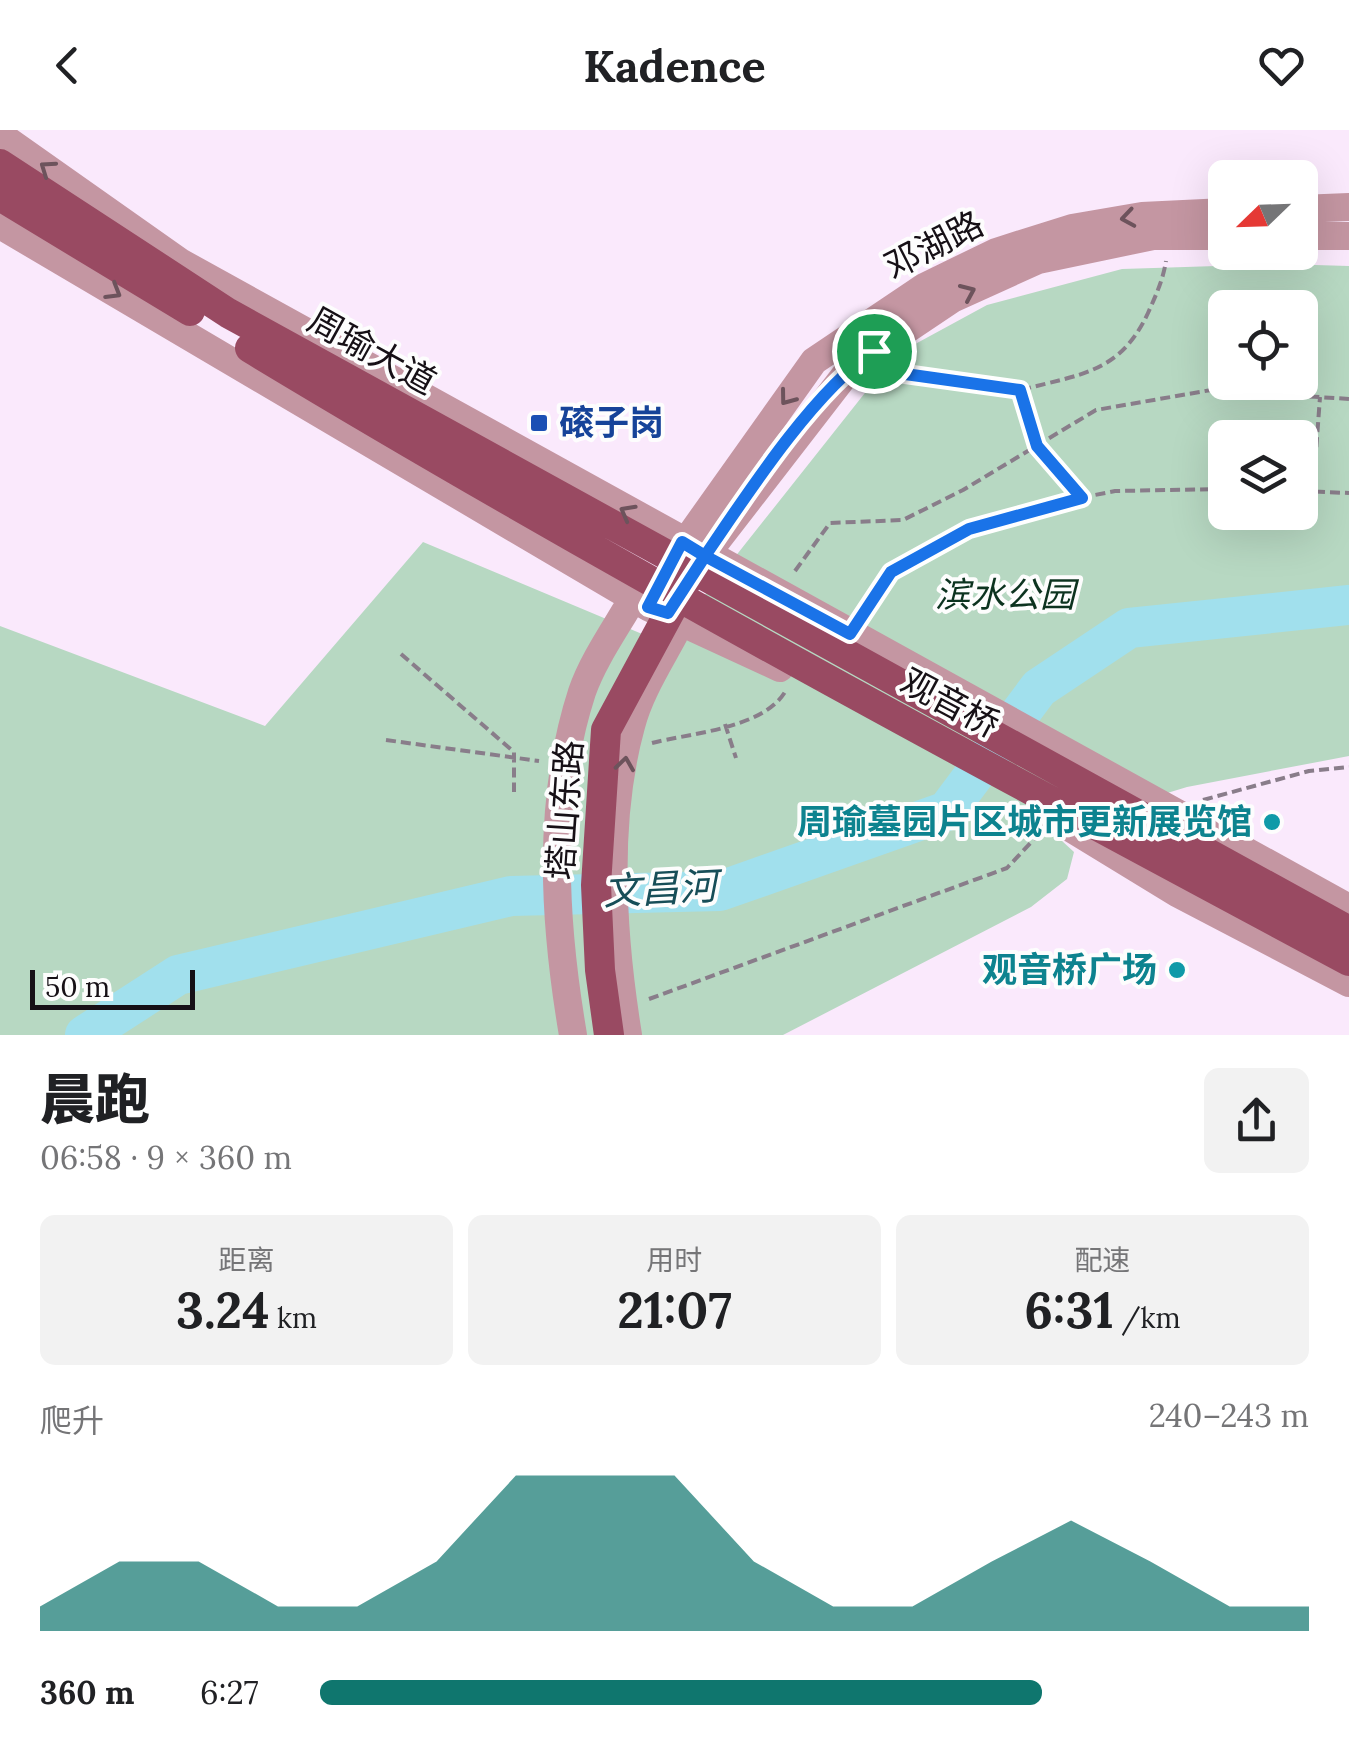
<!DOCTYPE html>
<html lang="zh">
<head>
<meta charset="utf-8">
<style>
  body { margin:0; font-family:Lora,"Noto Sans SC",serif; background:#f2f2f2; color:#202124; height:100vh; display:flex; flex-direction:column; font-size:38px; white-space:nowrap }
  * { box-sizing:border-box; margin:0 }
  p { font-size:32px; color:#757577 }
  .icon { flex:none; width:55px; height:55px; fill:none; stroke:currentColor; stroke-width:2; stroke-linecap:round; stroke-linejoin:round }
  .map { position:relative; height:905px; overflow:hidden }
  .side { display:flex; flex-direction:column; background:#fff; flex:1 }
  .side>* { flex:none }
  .needle { width:65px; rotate:247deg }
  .fabs { position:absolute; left:1208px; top:30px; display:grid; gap:20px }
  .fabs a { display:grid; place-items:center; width:110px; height:110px; border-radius:15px; background:#fff; box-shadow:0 10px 40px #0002; font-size:50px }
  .scale { position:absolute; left:30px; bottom:25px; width:165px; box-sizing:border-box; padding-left:10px; border:5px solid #161016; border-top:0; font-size:28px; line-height:35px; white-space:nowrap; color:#161016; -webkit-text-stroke:8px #fdfdfd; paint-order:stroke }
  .pin { position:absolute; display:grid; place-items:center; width:85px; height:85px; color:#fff; margin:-42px; border:5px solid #fff; border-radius:50%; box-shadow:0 2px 10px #0007 }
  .round { display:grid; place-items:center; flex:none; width:105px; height:105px; border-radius:15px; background:#f2f2f2 }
  .overview { display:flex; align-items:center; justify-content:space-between; height:170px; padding:0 40px }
  h1 { font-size:55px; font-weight:800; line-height:75px }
  .stats { display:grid; grid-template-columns:repeat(3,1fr); gap:15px; height:170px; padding:10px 40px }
  .stats div { display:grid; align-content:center; border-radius:15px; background:#f2f2f2; text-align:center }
  .stats b { font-size:50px; font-weight:800 }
  .stats small { font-size:28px; font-weight:400 }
  .stats p { font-size:28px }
  .chart { height:280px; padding:20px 40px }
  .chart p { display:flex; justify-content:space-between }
  .chart svg { width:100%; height:180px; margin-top:10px; fill:#0f766e; opacity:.7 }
  ul { padding:0 40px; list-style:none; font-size:32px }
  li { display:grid; grid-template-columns:160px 120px 1fr; align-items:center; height:75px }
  li i { height:25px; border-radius:12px; background:#0f766e }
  header { display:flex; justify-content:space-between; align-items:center; height:130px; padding:0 40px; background:#fff; font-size:45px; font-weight:800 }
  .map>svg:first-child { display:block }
  .green { fill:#b7d8c2; fill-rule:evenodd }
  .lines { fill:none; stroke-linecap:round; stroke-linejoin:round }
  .river { stroke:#a1e0ed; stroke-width:40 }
  .path { stroke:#897d8a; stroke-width:4; stroke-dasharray:10 5; stroke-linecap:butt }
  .minor { stroke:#c496a2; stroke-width:28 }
  .major { stroke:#994a62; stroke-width:30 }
  .oneway { stroke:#6d535c }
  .route-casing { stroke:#fff; stroke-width:20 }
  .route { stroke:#1a73e8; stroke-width:12 }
  .transit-dot { fill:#1a4fb4; stroke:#fdfdfd; stroke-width:4 }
  .culture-dot { fill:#0f9aa8; stroke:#fdfdfd; stroke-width:4 }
  .labels { text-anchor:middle; stroke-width:8; stroke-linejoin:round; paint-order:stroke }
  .street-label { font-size:35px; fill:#161016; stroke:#fdfdfd }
  .transit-label { font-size:35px; font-weight:bold; fill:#164399; stroke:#fdfdfd; text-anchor:start }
  .park-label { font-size:35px; font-style:italic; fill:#0c331f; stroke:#fdfdfd }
  .culture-label { font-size:35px; font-weight:bold; fill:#0d838f; stroke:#fdfdfd; text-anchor:end }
  .water-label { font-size:38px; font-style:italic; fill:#174e58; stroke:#fdfdfd }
</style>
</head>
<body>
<header><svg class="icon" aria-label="back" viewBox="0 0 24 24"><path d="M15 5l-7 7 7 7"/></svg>Kadence<svg class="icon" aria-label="heart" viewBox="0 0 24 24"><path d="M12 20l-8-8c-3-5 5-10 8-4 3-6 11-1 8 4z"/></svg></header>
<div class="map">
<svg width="1349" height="905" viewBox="0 0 1349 905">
  <rect width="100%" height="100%" fill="#fae9fc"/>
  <path class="green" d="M1281,134L1349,136V626L1187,657L1049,699L1074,722L1067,749L1031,777L783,905H0V496L265,596L423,412L666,514L895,225L987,175L1122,139ZM1225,178H1300V252H1225ZM1225,308H1300V382H1225Z"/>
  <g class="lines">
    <path class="river" d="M85,905L178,845L511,766L720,761L947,681L1039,558L1129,498L1349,475"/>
    <path class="path" d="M893,238L933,251L1021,260L1037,316L1080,366
      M1021,260C1081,244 1120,243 1148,183C1156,165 1163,150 1166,131
      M1300,361L1349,363
      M1313,362L1320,267
      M795,441L830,393L903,390L963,360L1096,280L1211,260L1349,269
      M863,483L891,442L969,399L1034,377L1115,361L1225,359
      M401,524L514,622V662
      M725,594L736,628
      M386,610L539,631
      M652,613C690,603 762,599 785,562
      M1203,670L1309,641L1349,637
      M649,869L1007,738L1037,706"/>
    <path class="minor" d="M0,5L180,132L1349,778
      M1300,79L1349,77
      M0,95L648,477L780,538
      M1300,106H1349
      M705,426L852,236L952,169L1038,130L1153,106H1225
      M674,428L814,231L924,157L996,122L1072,98L1142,86L1225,82
      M1046,683L1177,763L1349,853
      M573,905C554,793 546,673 582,562C593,530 616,498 633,468
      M628,905C612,806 604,694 631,596C639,564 659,533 674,505"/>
    <path class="major" d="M0,34L228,183L1349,801
      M0,66L190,181
      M250,218C609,435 979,633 1349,831
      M609,905L600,840L596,755L606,600L687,450"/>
  </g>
  <defs><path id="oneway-chevron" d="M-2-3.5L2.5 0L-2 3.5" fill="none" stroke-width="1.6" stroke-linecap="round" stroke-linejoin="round" transform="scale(2.5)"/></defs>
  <g class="oneway">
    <use href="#oneway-chevron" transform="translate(47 38) rotate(-145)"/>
    <use href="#oneway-chevron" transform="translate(1128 88) rotate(171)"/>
    <use href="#oneway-chevron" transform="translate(114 162) rotate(31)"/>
    <use href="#oneway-chevron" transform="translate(968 162) rotate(-24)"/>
    <use href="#oneway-chevron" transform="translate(787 268) rotate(127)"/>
    <use href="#oneway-chevron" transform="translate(627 382) rotate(-151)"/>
    <use href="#oneway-chevron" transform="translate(625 634) rotate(-82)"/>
  </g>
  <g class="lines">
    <g class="route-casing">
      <path id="route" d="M874,221C814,261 747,364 705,426L682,412L648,477L668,483L705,426L850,504L891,442L969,399L1082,368L1037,316L1020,260L898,243L874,221"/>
    </g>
    <use href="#route" class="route"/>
  </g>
  <rect class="transit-dot" x="529" y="283" width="20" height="20" rx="5"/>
  <g class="culture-dot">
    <circle cx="1272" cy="692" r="10"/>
    <circle cx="1177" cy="840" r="10"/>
  </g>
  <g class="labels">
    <g class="street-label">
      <text transform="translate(934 115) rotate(-27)" y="12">邓湖路</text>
      <text transform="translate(372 221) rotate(29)" y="12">周瑜大道</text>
      <text transform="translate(950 573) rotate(28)" y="12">观音桥</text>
      <text transform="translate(565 680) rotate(-86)" y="12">塔山东路</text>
    </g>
    <g class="transit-label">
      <text x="559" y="305">磙子岗</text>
    </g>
    <g class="park-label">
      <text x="1005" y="477">滨水公园</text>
    </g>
    <g class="culture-label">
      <text x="1252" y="704">周瑜墓园片区城市更新展览馆</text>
      <text x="1157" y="852">观音桥广场</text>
    </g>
    <g class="water-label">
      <text transform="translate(660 759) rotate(-3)" y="13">文昌河</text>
    </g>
  </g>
</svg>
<div class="fabs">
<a><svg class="needle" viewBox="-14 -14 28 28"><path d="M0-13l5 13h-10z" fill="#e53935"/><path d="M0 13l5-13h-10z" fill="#757577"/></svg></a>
<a><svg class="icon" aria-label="locate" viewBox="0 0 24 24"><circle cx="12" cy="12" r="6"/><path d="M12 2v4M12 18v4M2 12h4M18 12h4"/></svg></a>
<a><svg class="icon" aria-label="layers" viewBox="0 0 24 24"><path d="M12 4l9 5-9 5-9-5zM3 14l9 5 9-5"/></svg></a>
</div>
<div class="scale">50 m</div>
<div class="pin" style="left:874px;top:221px;background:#1e9e55"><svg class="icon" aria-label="arrive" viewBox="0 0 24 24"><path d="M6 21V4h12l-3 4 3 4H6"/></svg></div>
</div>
<section class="side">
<div class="overview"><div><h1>晨跑</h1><p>06:58 · 9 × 360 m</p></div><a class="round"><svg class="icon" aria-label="share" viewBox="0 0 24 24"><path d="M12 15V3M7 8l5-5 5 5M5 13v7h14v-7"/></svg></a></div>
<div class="stats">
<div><p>距离</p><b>3.24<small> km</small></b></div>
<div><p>用时</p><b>21:07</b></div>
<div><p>配速</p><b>6:31<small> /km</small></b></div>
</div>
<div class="chart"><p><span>爬升</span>240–243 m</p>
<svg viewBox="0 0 160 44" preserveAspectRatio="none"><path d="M0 44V38L10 27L20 27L30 38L40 38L50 27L60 6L70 6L80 6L90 27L100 38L110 38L120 27L130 17L140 27L150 38L160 38V44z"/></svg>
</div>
<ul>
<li><b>360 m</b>6:27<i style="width:73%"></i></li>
</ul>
</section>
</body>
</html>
